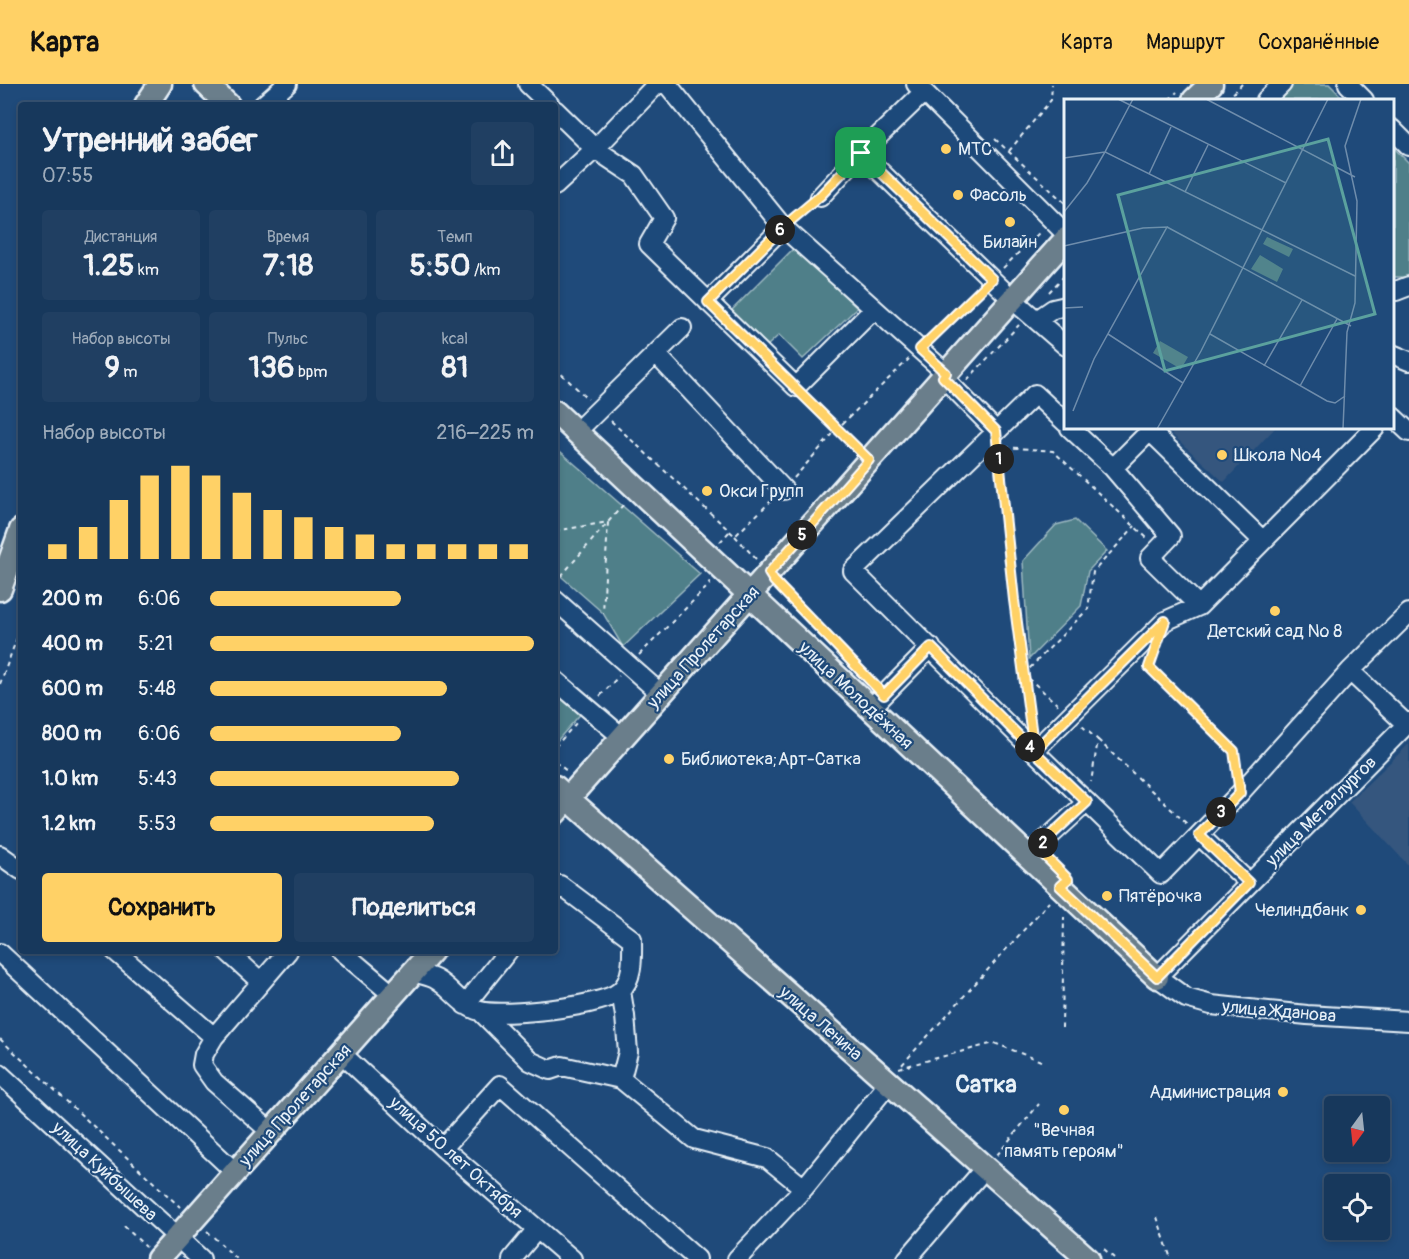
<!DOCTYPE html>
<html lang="ru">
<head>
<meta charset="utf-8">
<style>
  body { margin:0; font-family:Pangolin,sans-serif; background:#203f62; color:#f1f3f6; height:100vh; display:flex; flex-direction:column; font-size:22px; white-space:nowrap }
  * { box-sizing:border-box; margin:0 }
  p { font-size:20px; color:#9eacbb }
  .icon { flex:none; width:33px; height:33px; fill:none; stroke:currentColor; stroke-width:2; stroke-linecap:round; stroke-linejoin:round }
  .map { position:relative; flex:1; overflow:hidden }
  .side { position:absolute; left:18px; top:18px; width:540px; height:852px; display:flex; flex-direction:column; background:#17385c; border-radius:6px; box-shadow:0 3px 9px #0003,0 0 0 2px #365272 }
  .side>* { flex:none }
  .needle { width:39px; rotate:195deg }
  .tools { position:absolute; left:1324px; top:1012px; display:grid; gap:12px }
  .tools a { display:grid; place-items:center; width:66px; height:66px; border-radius:6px; background:#17385c; box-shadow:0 3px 9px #0003,0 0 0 2px #365272; font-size:30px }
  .pin { position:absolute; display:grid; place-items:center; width:51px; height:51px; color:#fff; margin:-26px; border-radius:12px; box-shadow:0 3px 9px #0006 }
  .km { position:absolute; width:30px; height:30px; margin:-15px; border-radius:50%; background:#222; color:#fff; font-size:16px; line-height:30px; text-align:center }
  .round { display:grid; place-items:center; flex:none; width:63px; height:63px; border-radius:6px; background:#203f62 }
  .head { display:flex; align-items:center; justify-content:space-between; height:102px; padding:0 24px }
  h1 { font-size:33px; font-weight:700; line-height:45px }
  .stats { display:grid; grid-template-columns:repeat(3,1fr); gap:9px; height:102px; padding:6px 24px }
  .stats div { display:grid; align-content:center; border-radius:6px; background:#203f62; text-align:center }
  .stats b { font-size:30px; font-weight:700 }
  .stats small { font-size:16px; font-weight:400 }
  .stats p { font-size:16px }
  .chart { height:168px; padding:12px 24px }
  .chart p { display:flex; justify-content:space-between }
  .chart svg { width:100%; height:108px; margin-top:6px; stroke:#ffd166; stroke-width:6 }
  .cta { display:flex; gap:12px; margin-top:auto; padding:12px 24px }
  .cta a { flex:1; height:69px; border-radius:6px; background:#ffd166; color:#111; font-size:24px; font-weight:700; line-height:69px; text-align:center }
  .cta a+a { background:#203f62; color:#f1f3f6 }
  ul { padding:0 24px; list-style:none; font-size:20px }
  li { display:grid; grid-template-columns:96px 72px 1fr; align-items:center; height:45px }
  li i { height:15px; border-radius:8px; background:#ffd166 }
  header { display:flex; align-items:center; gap:36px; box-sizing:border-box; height:84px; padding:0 30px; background:#ffd166; color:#111 }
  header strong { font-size:28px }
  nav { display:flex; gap:33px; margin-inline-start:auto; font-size:21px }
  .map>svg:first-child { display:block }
  .built { fill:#35567e }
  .green { fill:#4f7f89; stroke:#9cb8c0; stroke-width:1.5 }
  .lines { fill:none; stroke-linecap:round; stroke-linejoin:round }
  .minor-casing { stroke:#e8f1f8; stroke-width:22 }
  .major-casing { stroke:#e8f1f8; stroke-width:27 }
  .path { stroke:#e8f1f8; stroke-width:2; stroke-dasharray:4.5 4.5; stroke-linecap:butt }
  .minor { stroke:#1f4a7a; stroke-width:18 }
  .major { stroke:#6b7e8b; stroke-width:22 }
  .route-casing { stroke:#fff; stroke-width:12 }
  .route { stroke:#ffd166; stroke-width:8 }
  .poi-dot { fill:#ffd166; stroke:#1f4a7a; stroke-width:2 }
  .labels { text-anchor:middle; stroke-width:4.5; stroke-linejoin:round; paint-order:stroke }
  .poi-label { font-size:18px; fill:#e8f1f8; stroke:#1f4a7a; text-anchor:start }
  .street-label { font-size:18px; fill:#e8f1f8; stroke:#1f4a7a }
  .district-label { font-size:24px; font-weight:bold; fill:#e8f1f8; stroke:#1f4a7a }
  .inset-road { fill:none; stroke:#6f8dac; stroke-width:1.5 }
  .view { fill:#5ba19e; fill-opacity:0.15; stroke:#5ba19e; stroke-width:3 }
  .inset-edge { fill:none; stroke:#e8f1f8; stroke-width:3 }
</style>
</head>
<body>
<header>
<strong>Карта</strong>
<nav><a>Карта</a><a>Маршрут</a><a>Сохранённые</a></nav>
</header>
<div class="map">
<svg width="1409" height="1175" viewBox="0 0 1409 1175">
  <rect width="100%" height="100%" fill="#1f4a7a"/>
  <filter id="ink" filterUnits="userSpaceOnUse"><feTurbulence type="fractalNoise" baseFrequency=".0167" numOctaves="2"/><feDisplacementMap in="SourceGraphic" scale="12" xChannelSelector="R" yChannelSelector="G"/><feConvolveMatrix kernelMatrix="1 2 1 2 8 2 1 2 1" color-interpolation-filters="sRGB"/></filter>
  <g filter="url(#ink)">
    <path class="built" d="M1165,344H1275L1224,398Z
      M1409,660V782L1349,718Z"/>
    <path class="green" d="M1290,0H1329L1345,16H1274Z
      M1393,63L1409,79V193H1393Z
      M800,158L831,199L857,224L803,275L779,251L767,262L731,227Z
      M561,368L700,490L623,563L603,529L555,487V375Z
      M1075,436L1107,467L1088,487L1081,522L1029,575L1023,477L1056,441Z
      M555,600L584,626L555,659Z"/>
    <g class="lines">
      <g class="minor-casing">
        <path id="minor" d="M528,0L550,21
          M667,0L783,143L946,289
          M916,0L1066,150
          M1348,0L1364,16
          M924,8L861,69L1012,215L1066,262
          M1266,16L1282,0
          M263,21L287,0
          M555,26L595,65L634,91L664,134L649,160L796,303L869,230
          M1392,45L1409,62
          M555,102L595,65L657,0
          M820,113L861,69
          M1392,206L1396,207L1409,202
          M708,218L783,143
          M1037,236L1053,225L1066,222
          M656,270L784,406
          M1392,270L1409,277
          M943,293L996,347
          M1392,332L1409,348
          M1070,344L1113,384
          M1147,344L1150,347L1113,384L1171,452L1150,474L1199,522L1165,537L1034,667L1161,790L1240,709L1350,587L1409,529
          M1150,347L1263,457L1199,522
          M576,348L682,244
          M1263,457L1375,344
          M555,516L661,610
          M1350,587L1406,640
          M555,596L622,653
          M871,624L931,563
          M1409,638L1157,893L1186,914L1211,921L1307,931L1409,937
          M1034,667L853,487L1035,310L1066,339
          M1199,751L1249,799
          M0,771L21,786
          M1028,772L1087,718
          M115,867L214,953L204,970L202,981L214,998L271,1048
          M227,867L261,898
          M341,867L393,911
          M0,869L235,1088
          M413,888C420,890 429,892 435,895C452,904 460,922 480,927C503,933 603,923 620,907C634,895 632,871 632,855L560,801L555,807
          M621,907L625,932L628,968L621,995L694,1055L767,1074L804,1104
          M465,921L508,867
          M481,928L530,977L550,986L562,982L621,995
          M214,953L288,867
          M341,969L443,1064L572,1175
          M0,990L201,1175
          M443,1064L500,1001L697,1175
          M512,1175L537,1145
          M737,1175L804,1104L889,999
          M907,1175L985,1084"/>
      </g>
      <g class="major-casing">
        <path id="major" d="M206,0L228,21
          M1194,16L1211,0
          M146,21L160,0
          M555,328L1157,893
          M0,505L21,446
          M555,703L1088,1175
          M555,729L1066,155
          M158,1175L432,867"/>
      </g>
      <path class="path" d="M1169,16L1177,8
        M1227,16L1242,0
        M995,55L1066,120
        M1009,67L1051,16L1052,0
        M795,134L809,122
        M1003,184L1040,148
        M1049,208L1066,190
        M930,255L980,206
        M555,284L588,315
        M967,296L1019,241
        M806,313L855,362
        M611,337L735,452L771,417
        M1005,363L1053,367L1147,454
        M998,369L1014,516L1031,640
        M794,394L838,344L909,275
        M555,447L608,438L603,529
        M735,452L756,475
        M720,458L729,448
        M561,492L623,421
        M779,503L872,598
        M639,571L710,500L708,498
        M1153,572L1149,583L1234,667L1237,689
        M0,600L21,543
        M600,612L619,592
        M1058,621L1024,590L1088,525L1093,488L1135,442
        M1082,642L1098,656L1091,698
        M1098,656L1188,741
        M555,663L578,637
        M555,678L567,687
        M1062,944L1064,833
        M0,955L180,1123
        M1041,977L994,959L899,984L1049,818
        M997,1071L1039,1020
        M1157,1133L1171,1175
        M124,1142L146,1163
        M207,1147L237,1175
        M1104,1165L1115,1175"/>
      <use href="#minor" class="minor"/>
      <use href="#major" class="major"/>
    </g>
  </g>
  <g class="lines" filter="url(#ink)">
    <g class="route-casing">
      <path id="route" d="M861,69L992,195L920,265L946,289L943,293L996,347L1014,516L1034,667L1087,718L1037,764L1068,795L1060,802L1157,893L1249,799L1199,751L1240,709L1234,667L1149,583L1165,537L1034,667L931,563L884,611L774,497L769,489L869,376L708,218L783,143L820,112L861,69"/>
    </g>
    <use href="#route" class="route"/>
  </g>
  <g class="poi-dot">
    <circle cx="946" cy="65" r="6"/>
    <circle cx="958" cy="111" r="6"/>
    <circle cx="1010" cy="138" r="6"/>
    <circle cx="1222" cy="371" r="6"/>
    <circle cx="707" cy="407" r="6"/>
    <circle cx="1275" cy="527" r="6"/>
    <circle cx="669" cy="675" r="6"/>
    <circle cx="1107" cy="812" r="6"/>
    <circle cx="1361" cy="826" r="6"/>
    <circle cx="1283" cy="1008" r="6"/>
    <circle cx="1064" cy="1026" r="6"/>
  </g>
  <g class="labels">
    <g class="poi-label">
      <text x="958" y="71">МТС</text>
      <text x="970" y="117">Фасоль</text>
      <text x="1010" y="164" text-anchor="middle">Билайн</text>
      <text x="1234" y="377">Школа №4</text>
      <text x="719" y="413">Окси Групп</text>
      <text x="1275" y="553" text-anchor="middle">Детский сад № 8</text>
      <text x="681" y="681">Библиотека;Арт-Сатка</text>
      <text x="1119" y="818">Пятёрочка</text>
      <text x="1349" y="832" text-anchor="end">Челиндбанк</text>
      <text x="1271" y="1014" text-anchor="end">Администрация</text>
      <text x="1064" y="1052" text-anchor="middle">"Вечная<tspan x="1064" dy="21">память героям"</tspan></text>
    </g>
    <g class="street-label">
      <text transform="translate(703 563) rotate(-48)" y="6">улица Пролетарская</text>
      <text transform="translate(856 611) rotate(43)" y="6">улица Молодёжная</text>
      <text transform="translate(1321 727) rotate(-45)" y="6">улица Металлургов</text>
      <text transform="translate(1279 927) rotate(5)" y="6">улица Жданова</text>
      <text transform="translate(821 939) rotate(41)" y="6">улица Ленина</text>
      <text transform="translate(295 1021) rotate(-48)" y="6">улица Пролетарская</text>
      <text transform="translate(456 1073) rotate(42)" y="6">улица 50 лет Октября</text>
      <text transform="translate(105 1087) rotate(43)" y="6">улица Куйбышева</text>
    </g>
    <g class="district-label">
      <text x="986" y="1008">Сатка</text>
    </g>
  </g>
  <g transform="translate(1064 15)">
    <rect width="330" height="330" fill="#1f4a7a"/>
    <path d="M203,138L229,150L225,158L199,145ZM196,156L219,170L213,183L187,170ZM96,242L124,258L117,270L89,254Z" fill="#4f7f89"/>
    <path class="inset-road" d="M54,0L222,84M69,0L41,53L291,177M142,0L291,78M0,59L41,53L23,84L0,113M85,75L107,28M121,93L144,46M103,128L287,227M0,147L79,129L103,128L30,260L9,312M0,209L19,208M44,235L119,284M146,235L263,302L271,304L281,297M200,267L238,201M236,287L273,220M93,330L137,252L264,0M279,330L283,233L291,204L293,102L281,47L297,0"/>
    <path class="view" d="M264,40L311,215L101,272L54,96Z"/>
    <rect width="330" height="330" class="inset-edge"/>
  </g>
</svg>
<div class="tools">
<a><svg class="needle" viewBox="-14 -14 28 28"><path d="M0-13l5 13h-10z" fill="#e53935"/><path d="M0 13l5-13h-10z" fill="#9eacbb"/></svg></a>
<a><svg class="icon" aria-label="locate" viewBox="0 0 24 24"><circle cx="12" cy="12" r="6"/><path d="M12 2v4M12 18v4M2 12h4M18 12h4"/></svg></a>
</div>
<div class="pin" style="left:861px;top:69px;background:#1e9e55"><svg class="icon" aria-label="arrive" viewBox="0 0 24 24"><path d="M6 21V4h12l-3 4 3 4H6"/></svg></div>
<b class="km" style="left:999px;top:375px">1</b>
<b class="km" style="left:1043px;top:759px">2</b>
<b class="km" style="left:1221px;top:728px">3</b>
<b class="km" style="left:1030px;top:663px">4</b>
<b class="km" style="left:802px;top:451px">5</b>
<b class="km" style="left:780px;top:146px">6</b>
<section class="side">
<div class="head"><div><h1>Утренний забег</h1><p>07:55</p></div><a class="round"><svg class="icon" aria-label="share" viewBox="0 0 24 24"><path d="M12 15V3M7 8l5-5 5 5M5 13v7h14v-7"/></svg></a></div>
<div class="stats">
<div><p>Дистанция</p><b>1.25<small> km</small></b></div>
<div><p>Время</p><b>7:18</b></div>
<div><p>Темп</p><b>5:50<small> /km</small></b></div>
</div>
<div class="stats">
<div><p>Набор высоты</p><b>9<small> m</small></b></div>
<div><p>Пульс</p><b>136<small> bpm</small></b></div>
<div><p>kcal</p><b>81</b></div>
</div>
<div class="chart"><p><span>Набор высоты</span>216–225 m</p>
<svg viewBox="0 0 160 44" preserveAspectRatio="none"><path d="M5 44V38M15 44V31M25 44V20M35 44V10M45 44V6M55 44V10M65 44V17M75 44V24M85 44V27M95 44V31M105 44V34M115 44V38M125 44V38M135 44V38M145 44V38M155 44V38"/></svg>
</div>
<ul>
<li><b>200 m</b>6:06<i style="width:59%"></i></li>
<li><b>400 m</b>5:21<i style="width:100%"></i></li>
<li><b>600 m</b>5:48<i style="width:73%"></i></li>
<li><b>800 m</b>6:06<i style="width:59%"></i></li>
<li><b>1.0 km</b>5:43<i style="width:77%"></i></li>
<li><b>1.2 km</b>5:53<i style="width:69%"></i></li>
</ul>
<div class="cta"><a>Сохранить</a><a>Поделиться</a></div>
</section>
</div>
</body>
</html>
